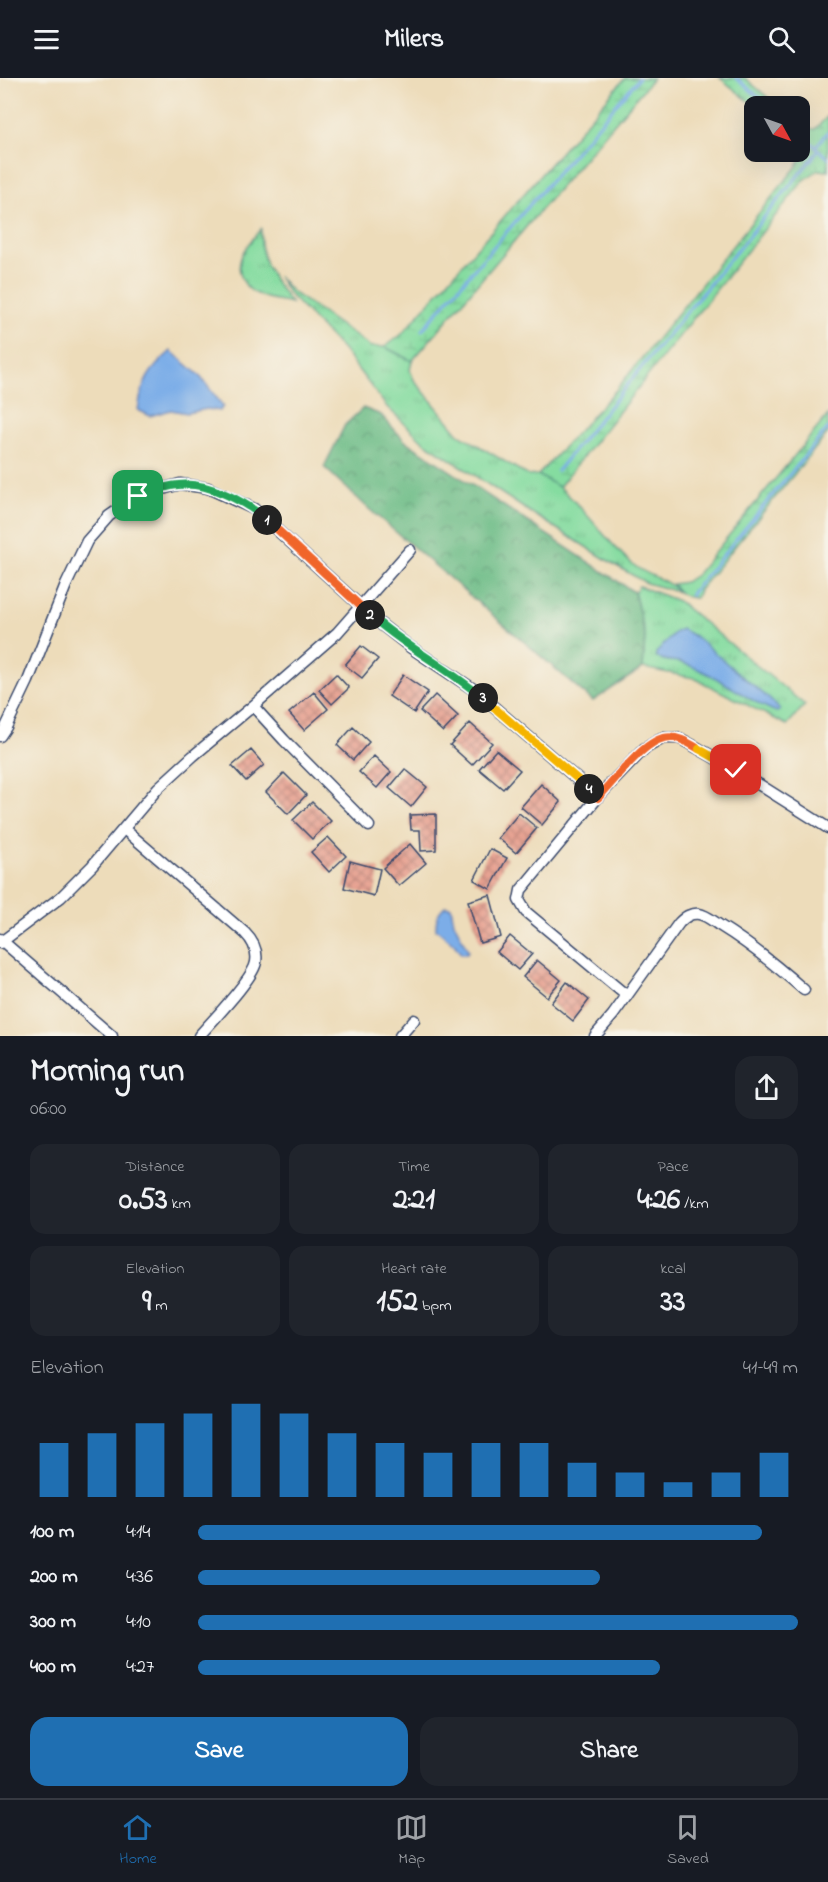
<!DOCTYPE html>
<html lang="en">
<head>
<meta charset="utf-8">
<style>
  body { margin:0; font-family:"Indie Flower",sans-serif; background:#20242c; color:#f1f3f6; height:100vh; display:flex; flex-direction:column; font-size:22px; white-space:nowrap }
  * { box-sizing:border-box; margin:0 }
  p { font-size:20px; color:#9ea1a6 }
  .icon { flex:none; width:33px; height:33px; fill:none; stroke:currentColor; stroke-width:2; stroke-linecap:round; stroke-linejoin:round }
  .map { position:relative; height:958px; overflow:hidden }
  .drawer { display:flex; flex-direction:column; background:#171b24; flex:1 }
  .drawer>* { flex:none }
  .needle { width:39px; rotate:130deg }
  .tools { position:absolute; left:744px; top:18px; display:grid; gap:12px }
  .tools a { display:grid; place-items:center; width:66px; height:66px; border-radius:12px; background:#171b24; box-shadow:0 6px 24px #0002; font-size:30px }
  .pin { position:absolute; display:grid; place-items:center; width:51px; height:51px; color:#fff; margin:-26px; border-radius:12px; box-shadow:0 3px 9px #0006 }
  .km { position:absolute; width:30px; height:30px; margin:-15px; border-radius:50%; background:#222; color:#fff; font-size:16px; line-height:30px; text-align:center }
  .round { display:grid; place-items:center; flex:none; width:63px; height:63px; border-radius:18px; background:#20242c }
  .headline { display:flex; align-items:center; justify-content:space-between; height:102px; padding:0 30px }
  h1 { font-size:33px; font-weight:800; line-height:45px }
  .figures { display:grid; grid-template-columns:repeat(3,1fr); gap:9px; height:102px; padding:6px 30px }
  .figures div { display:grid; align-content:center; border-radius:15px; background:#20242c; text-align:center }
  .figures b { font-size:30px; font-weight:800 }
  .figures small { font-size:16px; font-weight:400 }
  .figures p { font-size:16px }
  .chart { height:168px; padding:12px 30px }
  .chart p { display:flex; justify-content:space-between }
  .chart svg { width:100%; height:108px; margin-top:6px; stroke:#1f6fb2; stroke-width:6 }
  .primary-button { display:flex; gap:12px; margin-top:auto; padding:12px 30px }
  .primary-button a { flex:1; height:69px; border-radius:18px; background:#1f6fb2; color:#fff; font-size:24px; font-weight:800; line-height:69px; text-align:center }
  .primary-button a+a { background:#20242c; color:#f1f3f6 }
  ul { padding:0 30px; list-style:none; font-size:20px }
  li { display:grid; grid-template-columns:96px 72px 1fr; align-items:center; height:45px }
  li i { height:15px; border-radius:8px; background:#1f6fb2 }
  header { display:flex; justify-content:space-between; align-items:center; height:78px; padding:0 30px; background:#171b24; font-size:27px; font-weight:800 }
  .dock { display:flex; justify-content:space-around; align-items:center; height:84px; border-top:2px solid #363941; background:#171b24; font-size:16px; color:#9ea1a6 }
  .dock a { display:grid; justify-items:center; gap:3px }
  .dock .current { color:#1f6fb2 }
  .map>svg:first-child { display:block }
  .grass { fill:url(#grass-tufts); stroke:#50867f; stroke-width:1.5 }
  .forest { fill:url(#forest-crowns); stroke:#447672; stroke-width:1.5 }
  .wetland { fill:url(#wetland-marsh); stroke:#50867f; stroke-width:1.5 }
  .water { fill:#7cade8; stroke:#4c6ea3; stroke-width:1.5 }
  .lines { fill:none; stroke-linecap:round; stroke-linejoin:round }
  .stream { stroke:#7cade8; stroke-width:3 }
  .building { fill:url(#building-cross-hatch) }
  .minor-casing { stroke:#3a496c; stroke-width:13 }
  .minor { stroke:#fff; stroke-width:10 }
  .split-1-casing { stroke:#fff; stroke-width:12 }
  .split-2-casing { stroke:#fff; stroke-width:12 }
  .split-3-casing { stroke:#fff; stroke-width:12 }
  .split-4-casing { stroke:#fff; stroke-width:12 }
  .split-5-casing { stroke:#fff; stroke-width:12 }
  .split-6-casing { stroke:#fff; stroke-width:12 }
  .split-1 { stroke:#22a559; stroke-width:8 }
  .split-2 { stroke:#f0652b; stroke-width:8 }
  .split-3 { stroke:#22a559; stroke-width:8 }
  .split-4 { stroke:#f5b400; stroke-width:8 }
  .split-5 { stroke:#f0652b; stroke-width:8 }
  .split-6 { stroke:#f5b400; stroke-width:8 }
</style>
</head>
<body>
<header><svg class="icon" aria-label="menu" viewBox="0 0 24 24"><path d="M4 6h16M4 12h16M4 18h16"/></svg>Milers<svg class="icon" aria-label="search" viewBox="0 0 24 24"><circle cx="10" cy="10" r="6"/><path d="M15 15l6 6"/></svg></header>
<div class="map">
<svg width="828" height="958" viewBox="0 0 828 958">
  <defs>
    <pattern id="grass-tufts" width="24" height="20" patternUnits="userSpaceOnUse" patternTransform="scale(1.5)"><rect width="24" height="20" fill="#85dca0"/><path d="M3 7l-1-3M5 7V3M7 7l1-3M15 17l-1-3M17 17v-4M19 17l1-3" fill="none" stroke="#72bd8c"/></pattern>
    <pattern id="forest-crowns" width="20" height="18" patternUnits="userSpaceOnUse" patternTransform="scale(1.5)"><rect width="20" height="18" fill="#6cbc86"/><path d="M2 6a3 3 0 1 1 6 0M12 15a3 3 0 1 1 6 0" fill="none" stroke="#589971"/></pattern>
    <pattern id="wetland-marsh" width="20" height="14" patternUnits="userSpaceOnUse" patternTransform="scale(1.5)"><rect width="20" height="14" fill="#85dca0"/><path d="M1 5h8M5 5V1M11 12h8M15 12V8" fill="none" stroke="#72bd8c"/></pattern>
    <pattern id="building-cross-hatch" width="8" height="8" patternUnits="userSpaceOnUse" patternTransform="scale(1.5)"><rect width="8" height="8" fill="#e69c8b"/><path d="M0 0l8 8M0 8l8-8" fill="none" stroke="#ba8075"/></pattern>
  </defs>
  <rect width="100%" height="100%" fill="#f7f3e8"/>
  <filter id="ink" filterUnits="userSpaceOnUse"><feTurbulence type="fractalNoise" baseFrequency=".0167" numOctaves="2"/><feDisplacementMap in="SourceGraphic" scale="12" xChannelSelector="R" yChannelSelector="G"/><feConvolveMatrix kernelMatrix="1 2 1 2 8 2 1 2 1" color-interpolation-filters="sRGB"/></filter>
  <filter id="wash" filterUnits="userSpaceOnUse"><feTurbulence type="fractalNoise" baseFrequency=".008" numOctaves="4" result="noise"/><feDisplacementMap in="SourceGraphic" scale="24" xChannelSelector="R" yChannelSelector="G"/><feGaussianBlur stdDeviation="1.35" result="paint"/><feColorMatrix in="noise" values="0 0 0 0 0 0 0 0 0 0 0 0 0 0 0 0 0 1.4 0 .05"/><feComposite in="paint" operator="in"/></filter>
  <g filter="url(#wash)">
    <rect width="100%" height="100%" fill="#eddcba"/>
    <path class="grass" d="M261,151C258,181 273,202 291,225C281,222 268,222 259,217C250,213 246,209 242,201C233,181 248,166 261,151Z
      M278,198L291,213L371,269H385L412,283L410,292L414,302L459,356L529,398C532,397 535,397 538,397C569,405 608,468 635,488C649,499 667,500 678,514L646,505L615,487L522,429L424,364L387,329L343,272L289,216Z
      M639,508L678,523L805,627L787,647L694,600L643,590L645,557L634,514Z"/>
    <path class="forest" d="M363,330L381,337L405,363L634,514L645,557L643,590L593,623L369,431L324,389L345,347Z"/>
    <path class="wetland" d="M625,0H653L412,283L385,269L401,257Z
      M720,0H745L778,28H755Z
      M828,38V93L818,92L803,103L559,409L538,397L616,312L797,88L803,78L800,68V47L808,51H815Z
      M828,337V355L699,512L696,520C684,520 679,515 672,506L685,504L697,496Z"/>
    <path class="water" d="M171,273L199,297L223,328L220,333L207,331L187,335L171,332L150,338L138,332C142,304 149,292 171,273Z
      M681,551C700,559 714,575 730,588C746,603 766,615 780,632L777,634C752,625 730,606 706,595C698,591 688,586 679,584C670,583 664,583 656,579V575L674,555Z
      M445,828L451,829L454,844L468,873L467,876H461L454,866L436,851C436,841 437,835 445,828Z"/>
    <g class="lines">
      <path class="stream" d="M736,0L770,28
        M800,55L828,80
        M815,69L828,54
        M422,252L639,0
        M557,393L819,72
        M690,517L828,350"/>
    </g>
    <g id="blocks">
      <path class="building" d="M361,568L378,581L362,600L345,587Z
        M336,596L349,610L332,626L319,612Z
        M403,597L428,614L414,635L389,618Z
        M314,614L328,631L304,652L289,635Z
        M435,617L458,638L443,654L420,633Z
        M470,645L492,665L472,687L450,667Z
        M353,649L369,664L353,682L337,667Z
        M251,672L264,687L246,703L232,688Z
        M496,672L520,692L503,711L479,691Z
        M374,678L391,694L377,710L359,694Z
        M405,691L427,709L411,729L389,710Z
        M284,695L306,717L288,736L266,714Z
        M541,706L561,724L542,747L521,729Z
        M312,724L331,743L312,761L293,742Z
        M519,735L537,750L516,775L498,760Z
        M436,736V772L421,773L420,752H411L410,737Z
        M328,759L346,778L329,794L311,774Z
        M410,766L426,785L399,808L383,790Z
        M490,771L507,780L490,811L474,802Z
        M350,783L380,791L374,818L344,810Z
        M490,817L501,859L480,865L468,823Z
        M510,858L532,876L518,892L497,874Z
        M537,882L561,902L547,919L523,899Z
        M567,904L589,922L573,943L551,925Z"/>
    </g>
  </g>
  <g filter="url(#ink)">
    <use href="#blocks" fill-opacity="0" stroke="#3a496c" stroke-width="1.5"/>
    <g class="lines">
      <g class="minor-casing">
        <path id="minor" d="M253,628L284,662L369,748
          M0,658L6,649L28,603L66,507L87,463L109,438L138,418L180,406L208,410L254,431L378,544L410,569L473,611L598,719
          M124,751L245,855C253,863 258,872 256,884C254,900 211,944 199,958
          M0,861L112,958
          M0,865L61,819L92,788L158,710L193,678L253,628L337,555L410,472
          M627,918L526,834L519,822L521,812L598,719L644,671L663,660H679L694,668L736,692L828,750
          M400,958L414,942
          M595,958L613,937L679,845C685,839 690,835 699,836C706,837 713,843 719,847C750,866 777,888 804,912"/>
      </g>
      <use href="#minor" class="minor"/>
    </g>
  </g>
  <g class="lines" filter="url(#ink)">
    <g class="split-1-casing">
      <path id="split-1" d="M138,418C151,414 164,408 178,407C207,403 246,424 267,442"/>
    </g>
    <g class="split-2-casing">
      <path id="split-2" d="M267,442L370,537"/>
    </g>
    <g class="split-3-casing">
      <path id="split-3" d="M370,537C405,569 447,589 483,620"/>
    </g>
    <g class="split-4-casing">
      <path id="split-4" d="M483,620L589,711"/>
    </g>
    <g class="split-5-casing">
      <path id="split-5" d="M589,711L598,720C613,704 643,664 664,660C677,657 689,665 699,671"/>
    </g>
    <g class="split-6-casing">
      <path id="split-6" d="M699,671L736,692"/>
    </g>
    <use href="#split-1" class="split-1"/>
    <use href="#split-2" class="split-2"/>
    <use href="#split-3" class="split-3"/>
    <use href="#split-4" class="split-4"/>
    <use href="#split-5" class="split-5"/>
    <use href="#split-6" class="split-6"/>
  </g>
</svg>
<div class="tools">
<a><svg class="needle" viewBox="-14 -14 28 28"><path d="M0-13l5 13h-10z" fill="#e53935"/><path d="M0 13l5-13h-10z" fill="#9ea1a6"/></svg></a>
</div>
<div class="pin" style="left:138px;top:418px;background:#1e9e55"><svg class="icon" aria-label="arrive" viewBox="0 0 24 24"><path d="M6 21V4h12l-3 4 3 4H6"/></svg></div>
<div class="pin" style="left:736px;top:692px;background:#d93025"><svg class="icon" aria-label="check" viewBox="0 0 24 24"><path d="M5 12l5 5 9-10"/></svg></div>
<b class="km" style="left:267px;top:442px">1</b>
<b class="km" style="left:370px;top:537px">2</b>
<b class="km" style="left:483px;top:620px">3</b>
<b class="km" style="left:589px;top:711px">4</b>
</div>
<section class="drawer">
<div class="headline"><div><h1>Morning run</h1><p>06:00</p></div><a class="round"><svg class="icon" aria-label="share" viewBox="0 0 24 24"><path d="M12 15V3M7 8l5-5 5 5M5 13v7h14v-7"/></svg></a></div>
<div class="figures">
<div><p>Distance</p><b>0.53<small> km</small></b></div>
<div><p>Time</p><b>2:21</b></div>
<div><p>Pace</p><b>4:26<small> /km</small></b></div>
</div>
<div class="figures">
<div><p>Elevation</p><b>9<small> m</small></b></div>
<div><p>Heart rate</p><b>152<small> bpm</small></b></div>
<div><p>kcal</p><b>33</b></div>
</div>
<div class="chart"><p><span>Elevation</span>41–49 m</p>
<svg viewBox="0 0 160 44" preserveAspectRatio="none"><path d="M5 44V22M15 44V18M25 44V14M35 44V10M45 44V6M55 44V10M65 44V18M75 44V22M85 44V26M95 44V22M105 44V22M115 44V30M125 44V34M135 44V38M145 44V34M155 44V26"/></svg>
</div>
<ul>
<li><b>100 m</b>4:14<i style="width:94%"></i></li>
<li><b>200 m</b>4:36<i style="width:67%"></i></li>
<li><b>300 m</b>4:10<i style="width:100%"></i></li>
<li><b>400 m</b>4:27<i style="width:77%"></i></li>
</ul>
<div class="primary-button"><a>Save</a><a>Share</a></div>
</section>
<nav class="dock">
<a class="current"><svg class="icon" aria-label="home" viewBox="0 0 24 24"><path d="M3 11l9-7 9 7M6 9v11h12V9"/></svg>Home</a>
<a><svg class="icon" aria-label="map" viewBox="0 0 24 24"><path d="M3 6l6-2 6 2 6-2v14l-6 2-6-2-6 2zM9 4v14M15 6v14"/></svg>Map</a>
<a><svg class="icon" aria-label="saved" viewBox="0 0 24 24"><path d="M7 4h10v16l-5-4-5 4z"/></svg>Saved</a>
</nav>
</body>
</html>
